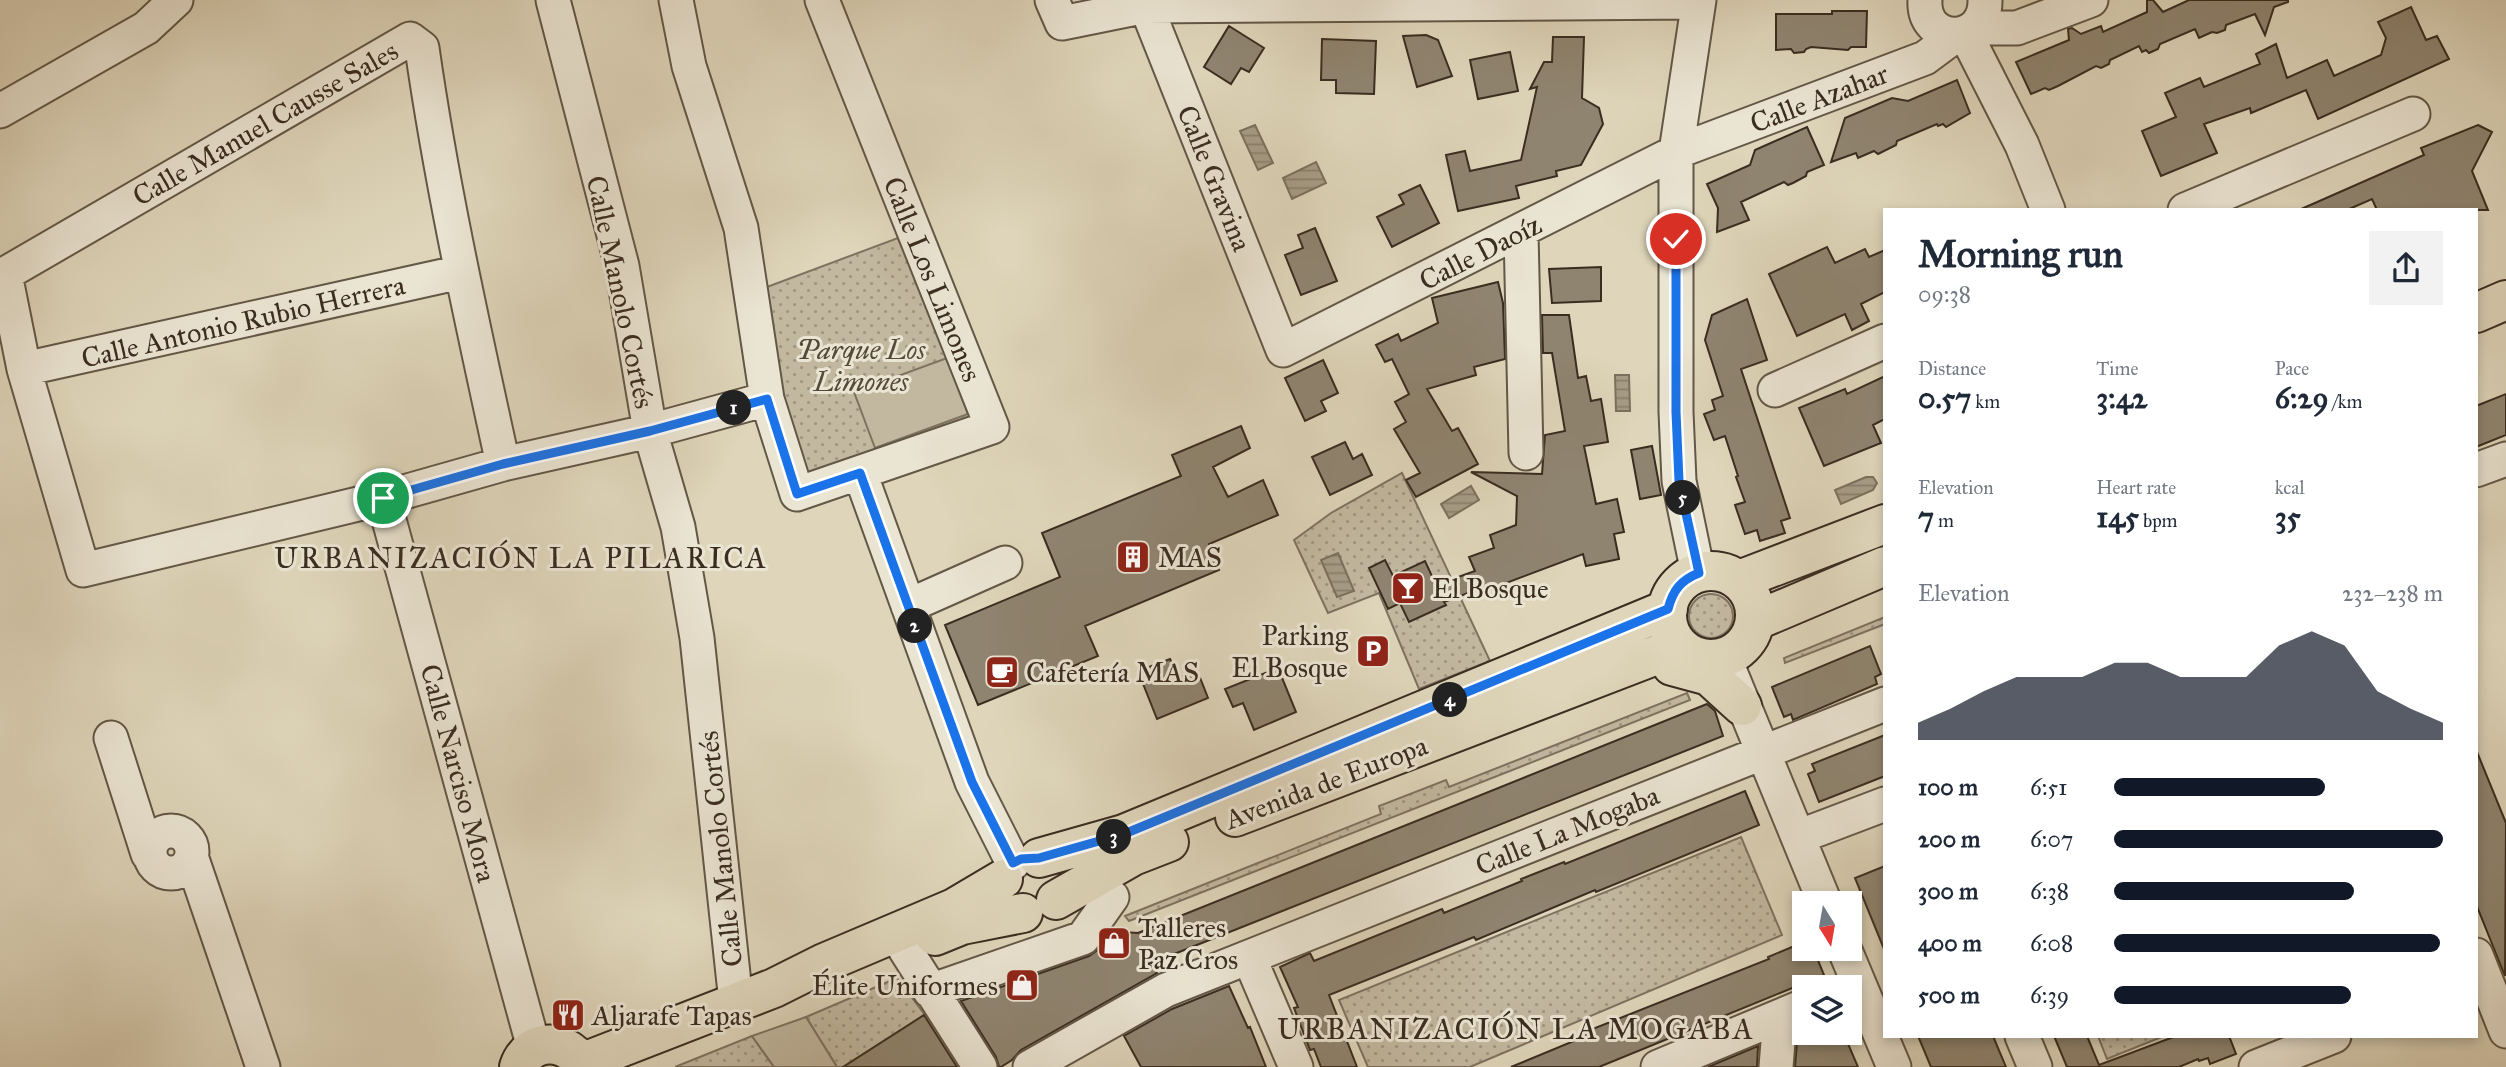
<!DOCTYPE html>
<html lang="en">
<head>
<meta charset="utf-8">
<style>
  body { margin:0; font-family:"IM FELL Great Primer",serif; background:#f2f2f3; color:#1f2937; height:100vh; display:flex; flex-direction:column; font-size:26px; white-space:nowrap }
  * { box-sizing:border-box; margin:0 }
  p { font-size:23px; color:#747a83 }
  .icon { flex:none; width:38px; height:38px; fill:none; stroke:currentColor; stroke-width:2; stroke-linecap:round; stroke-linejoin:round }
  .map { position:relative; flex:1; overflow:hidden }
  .drawer { position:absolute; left:1883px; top:208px; width:595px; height:830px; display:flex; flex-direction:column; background:#fff; border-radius:0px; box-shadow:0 4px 10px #0003 }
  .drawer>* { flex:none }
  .needle { width:46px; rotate:169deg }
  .controls { position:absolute; left:1792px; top:891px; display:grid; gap:14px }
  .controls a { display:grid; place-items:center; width:70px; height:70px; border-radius:0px; background:#fff; box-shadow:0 4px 10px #0003; font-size:35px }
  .pin { position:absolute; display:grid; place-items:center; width:60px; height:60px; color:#fff; margin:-30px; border:4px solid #fff; border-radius:50%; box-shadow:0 2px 7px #0007 }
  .km { position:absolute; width:35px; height:35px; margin:-18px; border-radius:50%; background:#222; color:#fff; font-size:19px; line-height:35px; text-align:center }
  .round { display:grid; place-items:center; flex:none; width:74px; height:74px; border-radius:0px; background:#f2f2f3 }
  .headline { display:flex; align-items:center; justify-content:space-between; height:119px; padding:0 35px }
  h1 { font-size:38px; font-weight:800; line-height:52px }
  .figures { display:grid; grid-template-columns:repeat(3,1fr); gap:10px; height:119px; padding:7px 35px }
  .figures div { display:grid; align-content:center }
  .figures b { font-size:30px; font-weight:800 }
  .figures small { font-size:19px; font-weight:400 }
  .figures p { font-size:19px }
  .chart { height:196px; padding:14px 35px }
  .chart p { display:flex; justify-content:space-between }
  .chart svg { width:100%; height:126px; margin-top:7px; fill:#111827; opacity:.7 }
  ul { padding:0 35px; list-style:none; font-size:23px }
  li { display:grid; grid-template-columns:112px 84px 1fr; align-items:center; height:52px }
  li i { height:18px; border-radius:9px; background:#111827 }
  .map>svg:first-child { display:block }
  .green { fill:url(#green-dots); stroke:#7e7260; stroke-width:2 }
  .pitch { fill:#c2b8a0; stroke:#7e7260; stroke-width:2 }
  .water { fill:url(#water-rules); stroke:#7b705d; stroke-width:2 }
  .building { fill:#8f8470; stroke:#3a2d20; stroke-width:2 }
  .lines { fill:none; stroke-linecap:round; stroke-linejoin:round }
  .minor-casing { stroke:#635746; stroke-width:37 }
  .major-casing { stroke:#3a2d20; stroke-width:42 }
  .minor { stroke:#eae4d2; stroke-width:33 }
  .major { stroke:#ded5ba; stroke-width:38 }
  .route-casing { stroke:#fff; stroke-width:14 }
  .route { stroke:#1a73e8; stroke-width:9 }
  .labels { text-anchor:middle; stroke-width:6; stroke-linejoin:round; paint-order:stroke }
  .street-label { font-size:28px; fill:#3a2d20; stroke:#eae4d2 }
  .park-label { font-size:28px; font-style:italic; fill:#55493a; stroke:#eae4d2 }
  .poi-label { font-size:28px; fill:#3a2d20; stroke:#eae4d2; text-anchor:start }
  .neighbourhood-label { font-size:30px; letter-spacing:2px; fill:#3a2d20; stroke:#eae4d2 }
</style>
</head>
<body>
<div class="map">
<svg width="2506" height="1067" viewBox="0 0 2506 1067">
  <defs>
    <pattern id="green-dots" width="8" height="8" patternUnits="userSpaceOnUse" patternTransform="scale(1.75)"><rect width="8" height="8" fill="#c2b8a0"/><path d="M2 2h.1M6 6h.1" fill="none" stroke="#9f9682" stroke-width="1.8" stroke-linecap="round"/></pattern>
    <pattern id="water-rules" width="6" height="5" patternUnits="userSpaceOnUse" patternTransform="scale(1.75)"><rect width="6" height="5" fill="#a69c86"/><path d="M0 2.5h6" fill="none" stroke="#88806d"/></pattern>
  </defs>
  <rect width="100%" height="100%" fill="#ded5ba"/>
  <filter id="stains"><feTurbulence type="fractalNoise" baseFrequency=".00286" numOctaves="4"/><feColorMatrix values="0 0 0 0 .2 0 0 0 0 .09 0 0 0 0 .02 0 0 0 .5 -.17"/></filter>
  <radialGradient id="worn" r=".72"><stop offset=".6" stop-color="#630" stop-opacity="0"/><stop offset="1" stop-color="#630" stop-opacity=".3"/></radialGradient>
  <path class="green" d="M914,232L992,427L797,494L751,293Z
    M1402,473L1490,661L1419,689L1379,593L1328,613L1294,540L1331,513Z
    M1689 616a22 22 0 1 1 44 0a22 22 0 1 1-44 0Z
    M1885,617V624L1785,663L1784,658Z
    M1687,693L1690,700L1129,921L1125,916L1381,814L1379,806L1446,780L1449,787Z
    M1741,837L1782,935L1470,1067H1368L1339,1000Z
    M897,978L925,1015L843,1067H837L806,1017Z
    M752,1036L774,1067H675Z
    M2098,1036H2164L2107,1059Z"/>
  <path class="pitch" d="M947,358L968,414L875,448L854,392Z
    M806,1017L837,1067H774L752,1036Z"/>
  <path class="water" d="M1255,125L1273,163L1258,170L1240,131Z
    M1316,162L1326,183L1292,199L1283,178Z
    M1615,375H1629L1630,411H1616Z
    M1866,477H1873L1877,483L1873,490L1841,504L1835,490Z
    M1471,486L1479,500L1449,518L1441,504Z
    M1338,553L1354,591L1337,597L1321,560Z"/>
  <path class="building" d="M2147,0H2153L2163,12L2189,0H2288V2L2274,7L2265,35L2255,14L2226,25L2225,30L2217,33L2212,32L2199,38L2195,29L2160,44L2158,49L2149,53L2146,50L2142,52L2139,46L2110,60L2109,64L2101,68L2096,66L2058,86L2049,90L2045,88L2031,94L2016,62L2069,40L2068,29L2072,28L2081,34L2101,26L2103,32L2147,12Z
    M2411,7L2426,40L2437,36L2449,59L2318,119L2306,90L2251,113L2250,108L2204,124L2217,153L2161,176L2142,131L2176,117L2165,93L2200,78L2204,87L2260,64L2256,54L2276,44L2287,78L2327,60L2334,76L2381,55L2386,38L2378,22Z
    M1832,11H1867L1866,47H1851L1848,50L1811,47L1806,49L1804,52L1794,53L1791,49L1776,50V14H1832Z
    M1229,26L1264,48L1249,72L1241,68L1231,84L1204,67Z
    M1426,35L1438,40L1452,76L1417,87L1403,36Z
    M1553,37H1584L1582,98L1599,108L1603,124L1581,165L1556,171L1557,176L1516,186L1519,198L1458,211L1446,155L1465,151L1470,171L1521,160L1537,87L1530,89L1544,62H1552Z
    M1322,39L1376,41L1374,94L1336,93V80H1321Z
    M1510,52L1518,91L1478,99L1470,60Z
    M1957,80L1970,113L1946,127L1943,124L1938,126L1937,124L1897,141L1896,145L1878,154L1874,151L1858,158L1856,153L1831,162L1845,118L1892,98L1908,101Z
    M2478,125L2492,132L2472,171L2488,210H2377L2372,199L2347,210H2299L2424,155L2421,148Z
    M1807,127L1824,165L1807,172L1806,176L1793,183L1788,185L1784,182L1741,202L1749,220L1717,232L1718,208L1707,184L1750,165L1755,150Z
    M1420,185L1439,223L1392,247L1377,217L1404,204L1399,195Z
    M1315,228L1337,281L1301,295L1285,255L1303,248L1298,235Z
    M1827,247L1835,263L1865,249L1869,257L1885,250V292L1861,304L1869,321L1852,330L1845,314L1797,336L1769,274Z
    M1601,267V301L1552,303L1549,269Z
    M1498,282L1503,303L1505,359L1474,367L1476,375L1427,389L1452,431L1458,428L1478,464L1416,497L1406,480L1420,473L1394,429L1406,422L1395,402L1409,394L1392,359L1385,362L1376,345L1398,334L1401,341L1438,323L1432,298Z
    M1747,299L1767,360L1741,369L1790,518L1781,521L1785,533L1760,541L1757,530L1745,534L1735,505L1745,502L1736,477L1738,476L1725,436L1714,440L1704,414L1715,410L1712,400L1723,396L1705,340L1712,315Z
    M1542,315H1569L1578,378L1586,376L1591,401L1601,399L1608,442L1584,446L1596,504L1617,499L1624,532L1614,534L1619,559L1586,566L1583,554L1485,591L1484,587L1444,602L1446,605L1409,622L1400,603L1388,609L1369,568L1385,560L1393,576L1425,561L1436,585L1475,571L1469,557L1494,548L1490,535L1516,525L1517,496L1471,472L1542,474L1545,435L1565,431L1552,353H1543Z
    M1323,360L1338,393L1321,401L1326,411L1305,421L1285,378Z
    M1885,376V419L1873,425L1881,443L1824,466L1799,408L1845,389L1847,394Z
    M2506,394V435L2476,447V406Z
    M1241,426L1250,448L1213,467L1228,497L1263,480L1278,515L1209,544L1219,570L1085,626L1098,656L978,705L945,625L1060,577L1042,533L1181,476L1172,455Z
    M1345,442L1353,459L1362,454L1372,475L1330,495L1312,457Z
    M1652,446L1661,495L1640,499L1631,450Z
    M1870,646L1881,674L1875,677L1877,684L1793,720L1791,714L1784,717L1772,687Z
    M1170,659L1178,678L1197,670L1208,698L1157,719L1138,671Z
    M1278,668L1296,712L1254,730L1243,703L1233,707L1225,689Z
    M1707,704L1715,711L1723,736L1149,964L1157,973L1021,1050L1012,1060L1001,1067H999L996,1057L961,1001L1089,956L1099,949L1106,938L1123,932L1138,933Z
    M1885,735V776L1819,802L1808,774L1815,771L1812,764Z
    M2477,752L2506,823L2505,976L2476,904Z
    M1745,791L1759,825L1596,892L1595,890L1476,940L1474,937L1329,995L1357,1067H1321L1314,1049L1310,1050L1294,1008L1298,1007L1280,967L1310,953L1314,961L1442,909L1444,913L1522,881L1521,879L1564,862L1565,864Z
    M1885,866V949H1884L1855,878Z
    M1804,942V948H1813L1824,975L1599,1067H1511L1586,1036L1585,1032L1769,959L1768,957Z
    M1229,986L1248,1028L1250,1027L1266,1067H1141L1124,1036L1172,1009Z
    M924,1015L957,1067H843Z
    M1804,1027V1032H1843L1858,1067H1795L1798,1030Z
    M1918,1036H1993L2006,1067H1931Z
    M2054,1036H2087L2099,1065L2176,1036H2229L2236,1054L2210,1064L2208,1058L2199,1061L2198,1059L2179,1067H2067Z
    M1758,1046L1757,1067H1708Z"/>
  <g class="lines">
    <g class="minor-casing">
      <path id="minor" d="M553,0L622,266L650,431L678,527L697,638L736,1002
        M676,0L689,66L741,228L767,399L797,494L992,427L822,0
        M1052,0L1062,23L1146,6L1698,2
        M1925,0C1922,45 1986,46 1985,0
        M1146,6L1283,350L1676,152L1925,58L1956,35
        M1974,28H2017L2091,0
        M1965,33L2022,145L2048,210
        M0,111L146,28L176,0
        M2185,210L2413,114
        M1521,232L1526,453
        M24,369L461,272
        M1775,390L1885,341
        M503,464C473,326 442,188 422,48L410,39L5,274L24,369L83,570L383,498L503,464L650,431L767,399
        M2476,470L2506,459
        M860,473L972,782L1013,863
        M383,498L534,1048
        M1698,573L1679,481L1676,412V152L1699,0
        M908,606L1005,563
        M1724,657L1825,903
        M111,738L148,854
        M150 852a21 21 0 1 1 42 0a21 21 0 1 1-42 0Z
        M1798,837L1885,804
        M192,859L263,1067
        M1844,948L1894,1067
        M905,949L980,1067
        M2476,955L2506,1031
        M1249,957L1296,1067
        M930,991L1083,938L1112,897
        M2022,1036L2035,1067
        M1030,1067L1166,990L1885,704
        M1658,1067L1804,1006
        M1776,1067L1780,1017
        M2256,1067L2334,1036"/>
    </g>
    <g class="major-casing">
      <path id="major" d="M2476,313L2506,300
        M1667 615a44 44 0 1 1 88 0a44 44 0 1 1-88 0Z
        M1739,580L1885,524
        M1755,621L1885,566
        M1672,666L1709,676L1742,706
        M1235,817L1680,646
        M1039,858L1124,834L1668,609
        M1056,900L1133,856L1169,842
        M935,936L962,925L1023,913
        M581,1063L774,988L824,963L954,908L1003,879
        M519,1067C529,1036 571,1038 582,1067"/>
    </g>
    <use href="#minor" class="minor"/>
    <use href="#major" class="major"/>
  </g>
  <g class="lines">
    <g class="route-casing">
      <path id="route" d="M383,498L503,464L650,431L767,399L797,494L860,473L972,782L1013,863L1021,859L1039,858L1124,834L1668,609C1673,590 1681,580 1699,573L1679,481L1676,412V239"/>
    </g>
    <use href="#route" class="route"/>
  </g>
  <defs>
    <g id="building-square" transform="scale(1.75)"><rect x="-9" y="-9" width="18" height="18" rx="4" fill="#8f2418" stroke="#eae4d2"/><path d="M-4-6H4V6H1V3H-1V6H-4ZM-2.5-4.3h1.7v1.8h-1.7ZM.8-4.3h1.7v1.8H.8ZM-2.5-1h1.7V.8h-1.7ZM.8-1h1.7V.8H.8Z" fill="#fff"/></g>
    <g id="bar-square" transform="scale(1.75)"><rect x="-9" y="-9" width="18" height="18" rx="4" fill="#8f2418" stroke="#eae4d2"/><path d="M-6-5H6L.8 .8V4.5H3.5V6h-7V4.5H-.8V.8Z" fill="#fff"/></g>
    <g id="parking-square" transform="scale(1.75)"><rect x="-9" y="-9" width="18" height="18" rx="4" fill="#8f2418" stroke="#eae4d2"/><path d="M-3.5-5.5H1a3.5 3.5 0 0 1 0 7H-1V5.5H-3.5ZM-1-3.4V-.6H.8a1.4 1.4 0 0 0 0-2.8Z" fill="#fff"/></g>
    <g id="cafe-square" transform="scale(1.75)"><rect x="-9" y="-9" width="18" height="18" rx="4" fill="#8f2418" stroke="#eae4d2"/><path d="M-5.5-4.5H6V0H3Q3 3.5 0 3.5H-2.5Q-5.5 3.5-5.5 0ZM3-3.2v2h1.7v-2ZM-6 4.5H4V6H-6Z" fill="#fff"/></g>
    <g id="shop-square" transform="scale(1.75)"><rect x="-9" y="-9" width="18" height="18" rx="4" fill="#8f2418" stroke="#eae4d2"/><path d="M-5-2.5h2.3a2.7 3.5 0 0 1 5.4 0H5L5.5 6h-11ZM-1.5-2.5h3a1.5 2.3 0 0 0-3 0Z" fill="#fff"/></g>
    <g id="restaurant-square" transform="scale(1.75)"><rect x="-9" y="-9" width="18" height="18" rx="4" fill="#8f2418" stroke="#eae4d2"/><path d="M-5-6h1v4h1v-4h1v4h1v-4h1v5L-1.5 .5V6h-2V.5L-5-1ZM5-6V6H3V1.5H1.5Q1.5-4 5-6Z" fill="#fff"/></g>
  </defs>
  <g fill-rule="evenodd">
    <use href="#building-square" x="1133" y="557"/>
    <use href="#bar-square" x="1408" y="588"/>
    <use href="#parking-square" x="1373" y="651"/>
    <use href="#cafe-square" x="1002" y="672"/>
    <use href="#shop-square" x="1114" y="943"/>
    <use href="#shop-square" x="1022" y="985"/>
    <use href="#restaurant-square" x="568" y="1015"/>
  </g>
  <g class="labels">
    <g class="street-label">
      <text transform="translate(1819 98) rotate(-21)" y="10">Calle Azahar</text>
      <text transform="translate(265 123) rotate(-30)" y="10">Calle Manuel Causse Sales</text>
      <text transform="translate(1215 178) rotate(68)" y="10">Calle Gravina</text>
      <text transform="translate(1480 252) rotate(-27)" y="10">Calle Daoíz</text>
      <text transform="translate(933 279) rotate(68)" y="10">Calle Los Limones</text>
      <text transform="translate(621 292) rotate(78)" y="10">Calle Manolo Cortés</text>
      <text transform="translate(243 321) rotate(-13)" y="10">Calle Antonio Rubio Herrera</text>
      <text transform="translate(459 773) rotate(75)" y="10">Calle Narciso Mora</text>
      <text transform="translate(1326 782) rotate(-21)" y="10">Avenida de Europa</text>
      <text transform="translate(1567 830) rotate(-22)" y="10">Calle La Mogaba</text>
      <text transform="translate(720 849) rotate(-96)" y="10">Calle Manolo Cortés</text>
    </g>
    <g class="park-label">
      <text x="861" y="359">Parque Los<tspan x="861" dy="32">Limones</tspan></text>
    </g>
    <g class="poi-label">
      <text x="1158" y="567">MAS</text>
      <text x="1432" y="598">El Bosque</text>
      <text x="1348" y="645" text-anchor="end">Parking<tspan x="1348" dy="32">El Bosque</tspan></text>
      <text x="1026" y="682">Cafetería MAS</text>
      <text x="1138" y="937">Talleres<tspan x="1138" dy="32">Paz Cros</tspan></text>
      <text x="998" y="995" text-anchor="end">Élite Uniformes</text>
      <text x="592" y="1025">Aljarafe Tapas</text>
    </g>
    <g class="neighbourhood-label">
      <text x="521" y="568">URBANIZACIÓN LA PILARICA</text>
      <text x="1516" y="1039">URBANIZACIÓN LA MOGABA</text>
    </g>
  </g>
  <rect width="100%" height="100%" filter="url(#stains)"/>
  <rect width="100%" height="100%" fill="url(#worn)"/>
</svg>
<div class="controls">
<a><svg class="needle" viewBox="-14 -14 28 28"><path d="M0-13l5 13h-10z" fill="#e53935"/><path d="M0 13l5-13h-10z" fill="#747a83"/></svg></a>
<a><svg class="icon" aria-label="layers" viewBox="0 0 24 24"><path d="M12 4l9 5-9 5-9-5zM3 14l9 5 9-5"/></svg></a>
</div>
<div class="pin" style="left:383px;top:498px;background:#1e9e55"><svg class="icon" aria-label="arrive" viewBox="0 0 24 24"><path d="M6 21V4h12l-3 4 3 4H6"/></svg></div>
<div class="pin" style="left:1676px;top:239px;background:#d93025"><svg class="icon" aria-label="check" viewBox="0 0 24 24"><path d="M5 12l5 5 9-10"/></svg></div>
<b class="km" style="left:734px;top:408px">1</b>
<b class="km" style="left:915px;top:626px">2</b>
<b class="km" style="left:1114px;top:837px">3</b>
<b class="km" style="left:1450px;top:700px">4</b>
<b class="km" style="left:1683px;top:498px">5</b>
<section class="drawer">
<div class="headline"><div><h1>Morning run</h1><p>09:38</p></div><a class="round"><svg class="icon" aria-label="share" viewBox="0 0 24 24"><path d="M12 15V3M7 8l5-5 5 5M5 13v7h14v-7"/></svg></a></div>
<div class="figures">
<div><p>Distance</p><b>0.57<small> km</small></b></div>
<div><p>Time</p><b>3:42</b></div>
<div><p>Pace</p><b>6:29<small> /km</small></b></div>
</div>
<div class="figures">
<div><p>Elevation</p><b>7<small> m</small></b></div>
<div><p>Heart rate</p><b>145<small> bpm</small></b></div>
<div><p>kcal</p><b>35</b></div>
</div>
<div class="chart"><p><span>Elevation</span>232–238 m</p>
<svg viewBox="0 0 160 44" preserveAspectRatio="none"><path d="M0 44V38L10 33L20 27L30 22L40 22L50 22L60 17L70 17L80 22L90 22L100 22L110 11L120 6L130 11L140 27L150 33L160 38V44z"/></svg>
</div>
<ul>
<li><b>100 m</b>6:51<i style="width:64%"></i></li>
<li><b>200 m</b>6:07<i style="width:100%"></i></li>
<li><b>300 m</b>6:38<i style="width:73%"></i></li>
<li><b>400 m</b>6:08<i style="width:99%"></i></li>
<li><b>500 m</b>6:39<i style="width:72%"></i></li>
</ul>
</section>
</div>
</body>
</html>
